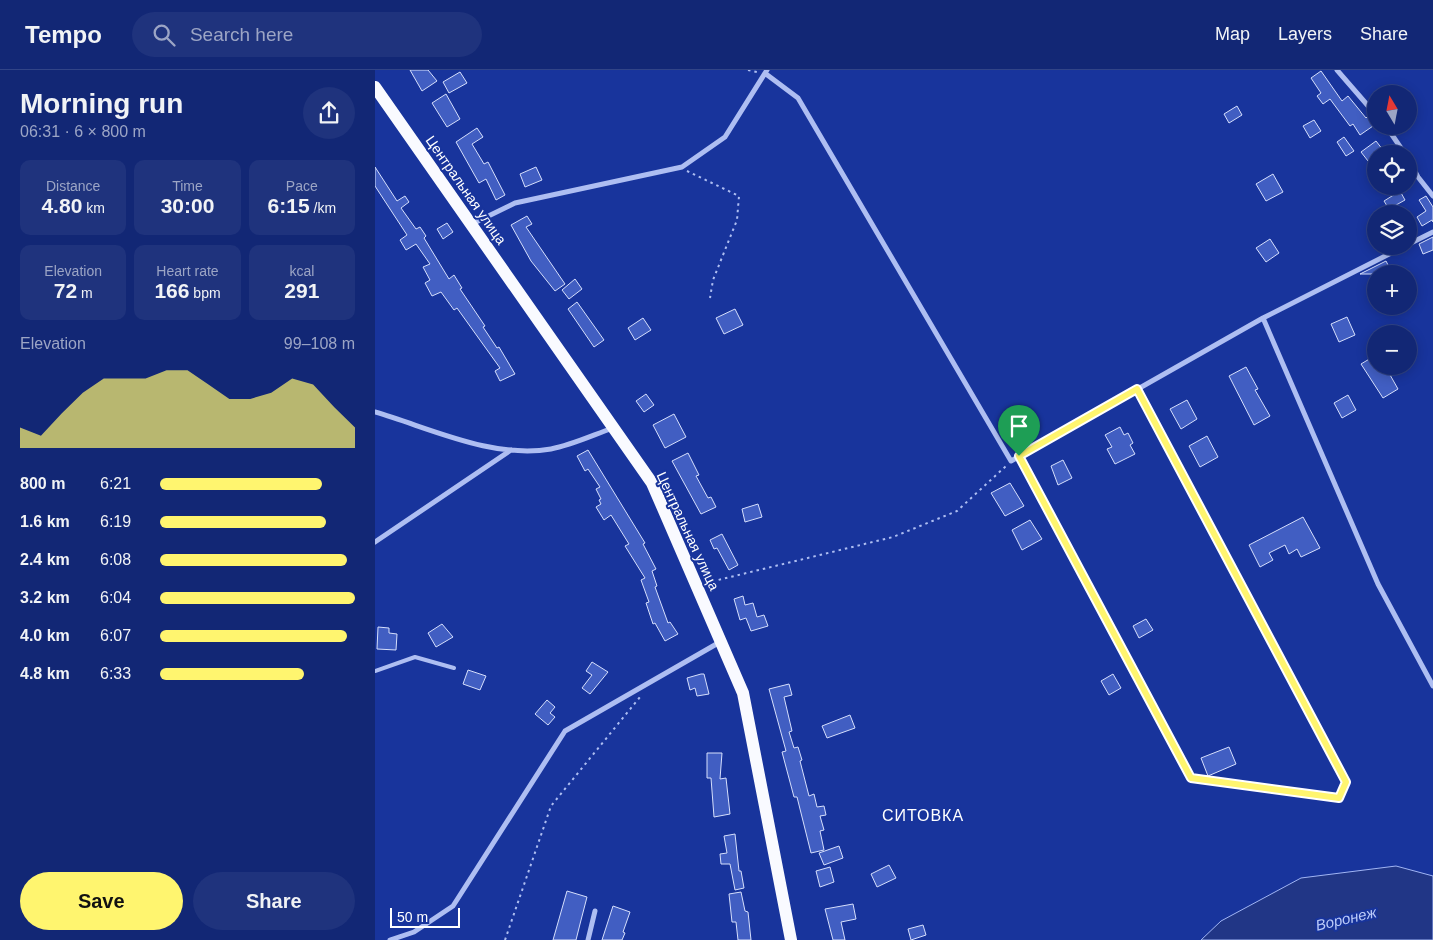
<!DOCTYPE html>
<html lang="en">
<head>
<meta charset="utf-8">
<style>
  body { margin:0; font-family:Arial,sans-serif; background:#1f337d; color:#f1f3f6; height:100vh; display:flex; flex-direction:column; font-size:19px; white-space:nowrap }
  * { box-sizing:border-box; margin:0 }
  p { font-size:16px; color:#9ca5c5 }
  .icon { flex:none; width:28px; height:28px; fill:none; stroke:currentColor; stroke-width:2; stroke-linecap:round; stroke-linejoin:round }
  .map { position:relative; flex:1; overflow:hidden }
  .sheet { display:flex; flex-direction:column; background:#122775; width:375px }
  .sheet>* { flex:none }
  .needle { width:32px; rotate:350deg }
  .controls { position:absolute; left:992px; top:15px; display:grid; gap:10px }
  .controls a { display:grid; place-items:center; width:50px; height:50px; border-radius:50%; background:#122775; box-shadow:0 2px 12px #0003,0 0 0 1px #314487; font-size:25px }
  .scale { position:absolute; left:15px; bottom:12px; width:70px; box-sizing:border-box; padding-left:5px; border:2px solid #fff; border-top:0; font-size:14px; line-height:18px; white-space:nowrap; color:#fff; -webkit-text-stroke:4px #18349c; paint-order:stroke }
  .pin { position:absolute; display:grid; place-items:center; width:42px; height:42px; color:#fff; margin:-51px -21px; border-radius:50% 50% 50% 0; rotate:-45deg; box-shadow:0 0 5px #0007 }
  .pin .icon { rotate:45deg }
  .round { display:grid; place-items:center; flex:none; width:52px; height:52px; border-radius:26px; background:#1f337d }
  .headline { display:flex; align-items:center; justify-content:space-between; height:85px; padding:0 20px }
  h1 { font-size:28px; font-weight:600; line-height:38px }
  .metrics { display:grid; grid-template-columns:repeat(3,1fr); gap:8px; height:85px; padding:5px 20px }
  .metrics div { display:grid; align-content:center; border-radius:10px; background:#1f337d; text-align:center }
  .metrics b { font-size:21px; font-weight:600 }
  .metrics small { font-size:14px; font-weight:400 }
  .metrics p { font-size:14px }
  .chart { height:140px; padding:10px 20px }
  .chart p { display:flex; justify-content:space-between }
  .chart svg { width:100%; height:90px; margin-top:5px; fill:#fff56f; opacity:.7 }
  .action { display:flex; gap:10px; margin-top:auto; padding:10px 20px }
  .action a { flex:1; height:58px; border-radius:30px; background:#fff56f; color:#111; font-size:20px; font-weight:600; line-height:58px; text-align:center }
  .action a+a { background:#1f337d; color:#f1f3f6 }
  ul { padding:0 20px; list-style:none; font-size:16px }
  li { display:grid; grid-template-columns:80px 60px 1fr; align-items:center; height:38px }
  li i { height:12px; border-radius:6px; background:#fff56f }
  header { display:flex; align-items:center; gap:30px; box-sizing:border-box; height:70px; padding:0 25px; background:#122775; border-bottom:1px solid #314487 }
  header strong { font-size:24px }
  nav { display:flex; gap:28px; margin-inline-start:auto; font-size:18px }
  .search { width:350px; height:45px; background:#1f337d; display:flex; align-items:center; gap:12px; box-sizing:border-box; padding:0 18px; border-radius:28px; color:#9ca5c5; font-size:19px }
  main { display:flex; flex:1; min-height:0 }
  .map>svg:first-child { display:block }
  .water { fill:#213686; stroke:#a1b5f4 }
  .building { fill:#415ec2; stroke:#d6dffc }
  .lines { fill:none; stroke-linecap:round; stroke-linejoin:round }
  .path { stroke:#aebef2; stroke-width:2; stroke-dasharray:2.5 4; stroke-linecap:butt }
  .lane { stroke:#aebef2; stroke-width:4 }
  .street { stroke:#aebef2; stroke-width:5 }
  .primary { stroke:#f9faff; stroke-width:12 }
  .route-casing { stroke:#fff; stroke-width:10 }
  .route { stroke:#fff56f; stroke-width:6 }
  .labels { text-anchor:middle; stroke-width:4; stroke-linejoin:round; paint-order:stroke }
  .street-label { font-size:14px; fill:#fff; stroke:#18349c }
  .water-label { font-size:15px; font-style:italic; fill:#bbcaf8; stroke:#18349c }
  .quarter-label { font-size:16px; letter-spacing:1px; fill:#fff; stroke:#18349c }
</style>
</head>
<body>
<header>
<strong>Tempo</strong>
<div class="search"><svg class="icon" aria-label="search" viewBox="0 0 24 24"><circle cx="10" cy="10" r="6"/><path d="M15 15l6 6"/></svg>Search here</div>
<nav><a>Map</a><a>Layers</a><a>Share</a></nav>
</header>
<main>
<section class="sheet">
<div class="headline"><div><h1>Morning run</h1><p>06:31 · 6 × 800 m</p></div><a class="round"><svg class="icon" aria-label="share" viewBox="0 0 24 24"><path d="M12 15V3M7 8l5-5 5 5M5 13v7h14v-7"/></svg></a></div>
<div class="metrics">
<div><p>Distance</p><b>4.80<small> km</small></b></div>
<div><p>Time</p><b>30:00</b></div>
<div><p>Pace</p><b>6:15<small> /km</small></b></div>
</div>
<div class="metrics">
<div><p>Elevation</p><b>72<small> m</small></b></div>
<div><p>Heart rate</p><b>166<small> bpm</small></b></div>
<div><p>kcal</p><b>291</b></div>
</div>
<div class="chart"><p><span>Elevation</span>99–108 m</p>
<svg viewBox="0 0 160 44" preserveAspectRatio="none"><path d="M0 44V34L10 38L20 27L30 17L40 10L50 10L60 10L70 6L80 6L90 13L100 20L110 20L120 17L130 10L140 13L150 24L160 34V44z"/></svg>
</div>
<ul>
<li><b>800 m</b>6:21<i style="width:83%"></i></li>
<li><b>1.6 km</b>6:19<i style="width:85%"></i></li>
<li><b>2.4 km</b>6:08<i style="width:96%"></i></li>
<li><b>3.2 km</b>6:04<i style="width:100%"></i></li>
<li><b>4.0 km</b>6:07<i style="width:96%"></i></li>
<li><b>4.8 km</b>6:33<i style="width:74%"></i></li>
</ul>
<div class="action"><a>Save</a><a>Share</a></div>
</section>
<div class="map">
<svg width="1058" height="870" viewBox="0 0 1058 870">
  <rect width="100%" height="100%" fill="#18349c"/>
  <path class="water" d="M1021,796L1058,806V870H826L846,851L926,808Z"/>
  <path class="building" d="M35,0H53L62,11L47,21Z
    M946,1L967,31L973,26L991,48L993,46L998,56L985,65L978,54L975,56L955,29L948,34L942,26L946,23L936,8Z
    M85,2L92,13L74,23L68,12Z
    M71,24L85,49L72,57L57,33Z
    M862,36L867,45L854,53L849,44Z
    M939,50L946,61L935,68L928,56Z
    M102,58L108,67L97,74L109,94L113,92L130,125L121,130L111,109L104,113L81,72Z
    M969,67L979,81L971,86L962,72Z
    M1001,71L1008,80L993,91L986,82Z
    M0,97L22,131L30,126L34,132L26,138L41,159L45,157L51,166L49,168L74,209L79,205L87,218L85,219L110,256L108,257L122,278L124,277L140,304L125,311L120,301L125,298L82,238L79,240L66,222L57,226L50,213L55,210L48,197L55,194L41,174L31,180L25,170L32,165L0,116Z
    M161,97L167,110L150,117L145,104Z
    M898,104L908,122L891,131L881,114Z
    M1025,121L1030,130L1014,139L1009,131Z
    M1051,126L1058,137V152L1057,150L1047,156L1042,147L1051,141L1044,130Z
    M152,146L157,154L151,157L190,214L180,221L156,191L136,155Z
    M72,153L78,162L68,169L62,159Z
    M1058,167V180L1048,184L1044,174Z
    M895,169L904,183L891,192L881,178Z
    M1011,191L1016,201L1011,204H985Z
    M200,209L207,219L194,229L187,220Z
    M202,232L229,270L219,277L193,239Z
    M360,239L368,255L349,264L341,248Z
    M972,247L980,265L964,272L956,254Z
    M268,248L276,260L260,270L253,258Z
    M1001,285V296H1010L1023,319L1008,328L986,294Z
    M871,297L883,319L880,320L895,346L879,355L854,306Z
    M271,324L279,335L269,342L261,331Z
    M973,325L981,340L967,348L959,333Z
    M812,330L822,349L806,359L795,339Z
    M299,344L311,367L290,378L278,355Z
    M745,357L749,365L753,363L758,373L755,375L760,384L740,394L732,379L737,377L730,365Z
    M832,366L843,387L825,397L814,376Z
    M213,380L270,473L268,474L281,499L277,501L282,516L280,517L293,553L295,552L303,564L290,571L280,553L278,554L271,533L274,532L266,510L270,508L250,476L254,474L236,445L229,450L221,437L226,434L224,430L226,429L221,419L225,417L213,399L210,401L202,386Z
    M313,383L324,405L321,406L333,428L336,427L341,437L326,444L297,391Z
    M688,390L697,408L683,415L676,396Z
    M635,413L649,436L630,446L616,423Z
    M383,434L387,447L370,452L367,439Z
    M928,447L945,478L926,487L922,479L914,484L910,475L894,483L898,490L885,497L874,475Z
    M655,450L667,469L647,480L637,460Z
    M347,464L363,495L354,500L342,478L339,479L335,470Z
    M368,526L370,535L378,533L382,547L389,545L393,556L376,561L371,548L365,550L359,529Z
    M771,549L778,560L764,568L758,556Z
    M67,554L78,567L61,577L53,563Z
    M3,557L14,558V563L22,564L21,580L2,579Z
    M217,592L233,602L215,624L207,618L217,605L211,601Z
    M93,600L111,606L105,620L88,614Z
    M326,604H329L334,624L322,626L320,618L315,620L312,608Z
    M738,604L746,618L734,625L726,611Z
    M414,614L417,625L409,627L417,661L414,662L419,678L423,677L427,690L425,691L434,726L439,724L442,737L449,736L451,745L445,746L449,760L445,761L449,780L436,783L422,727H419L407,682L411,681L394,619Z
    M172,630L180,637L175,643L180,647L173,655L160,644Z
    M475,645L480,658L452,668L447,656Z
    M854,677L861,694L833,706L826,688Z
    M332,683H347L345,709L351,708L355,744L339,747L336,708H332Z
    M360,764L364,801H366L369,818L360,820L355,794H346L345,784L352,783L349,766Z
    M464,776L468,788L449,795L444,783Z
    M514,795L521,808L502,817L496,804Z
    M455,797L459,812L445,817L441,801Z
    M192,821L212,827L205,854L201,870H178Z
    M366,822L370,841L373,842L376,870H363L361,852H357L354,824Z
    M478,834L481,849L466,852L470,870H458L450,839Z
    M238,836L255,842L248,862L250,863L247,870H227Z
    M548,855L551,865L536,870L533,859Z"/>
  <g class="lines">
    <path class="path" d="M373,0L382,2
      M312,101L364,126L362,150L338,210L335,228
      M331,513L518,467L582,441L631,396
      M130,870L176,736L265,627"/>
    <path class="lane" d="M0,601L40,587L79,598"/>
    <path class="street" d="M962,0L1001,45
      M391,4L423,28L636,391L888,248L1030,176
      M1011,56L1030,84
      M1034,91L1043,107L1058,126
      M97,154L140,133L307,97L350,67L392,0
      M1034,174L1058,162
      M888,248L1003,514L1058,616
      M0,342C55,358 117,389 176,379C197,375 218,365 238,358
      M644,386L815,708L964,728L971,712L762,319
      M0,472L136,380
      M15,870L39,862L78,836L190,661L345,572
      M213,870L220,841"/>
    <path class="primary" d="M0,17L277,413L368,623L416,870"/>
  </g>
  <g class="lines">
    <g class="route-casing">
      <path id="route" d="M762,319L971,712L964,728L816,708L644,386Z"/>
    </g>
    <use href="#route" class="route"/>
  </g>
  <g class="labels">
    <g class="street-label">
      <text transform="translate(91 120) rotate(55)" y="5">Центральная улица</text>
      <text transform="translate(313 461) rotate(65)" y="5">Центральная улица</text>
    </g>
    <g class="water-label">
      <text transform="translate(971 849) rotate(-13)" y="5">Воронеж</text>
    </g>
    <g class="quarter-label">
      <text x="548" y="751">СИТОВКА</text>
    </g>
  </g>
</svg>
<div class="controls">
<a><svg class="needle" viewBox="-14 -14 28 28"><path d="M0-13l5 13h-10z" fill="#e53935"/><path d="M0 13l5-13h-10z" fill="#9ca5c5"/></svg></a>
<a><svg class="icon" aria-label="locate" viewBox="0 0 24 24"><circle cx="12" cy="12" r="6"/><path d="M12 2v4M12 18v4M2 12h4M18 12h4"/></svg></a>
<a><svg class="icon" aria-label="layers" viewBox="0 0 24 24"><path d="M12 4l9 5-9 5-9-5zM3 14l9 5 9-5"/></svg></a>
<a>+</a>
<a>−</a>
</div>
<div class="scale">50 m</div>
<div class="pin" style="left:644px;top:386px;background:#1e9e55"><svg class="icon" aria-label="arrive" viewBox="0 0 24 24"><path d="M6 21V4h12l-3 4 3 4H6"/></svg></div>
</div>
</main>
</body>
</html>
